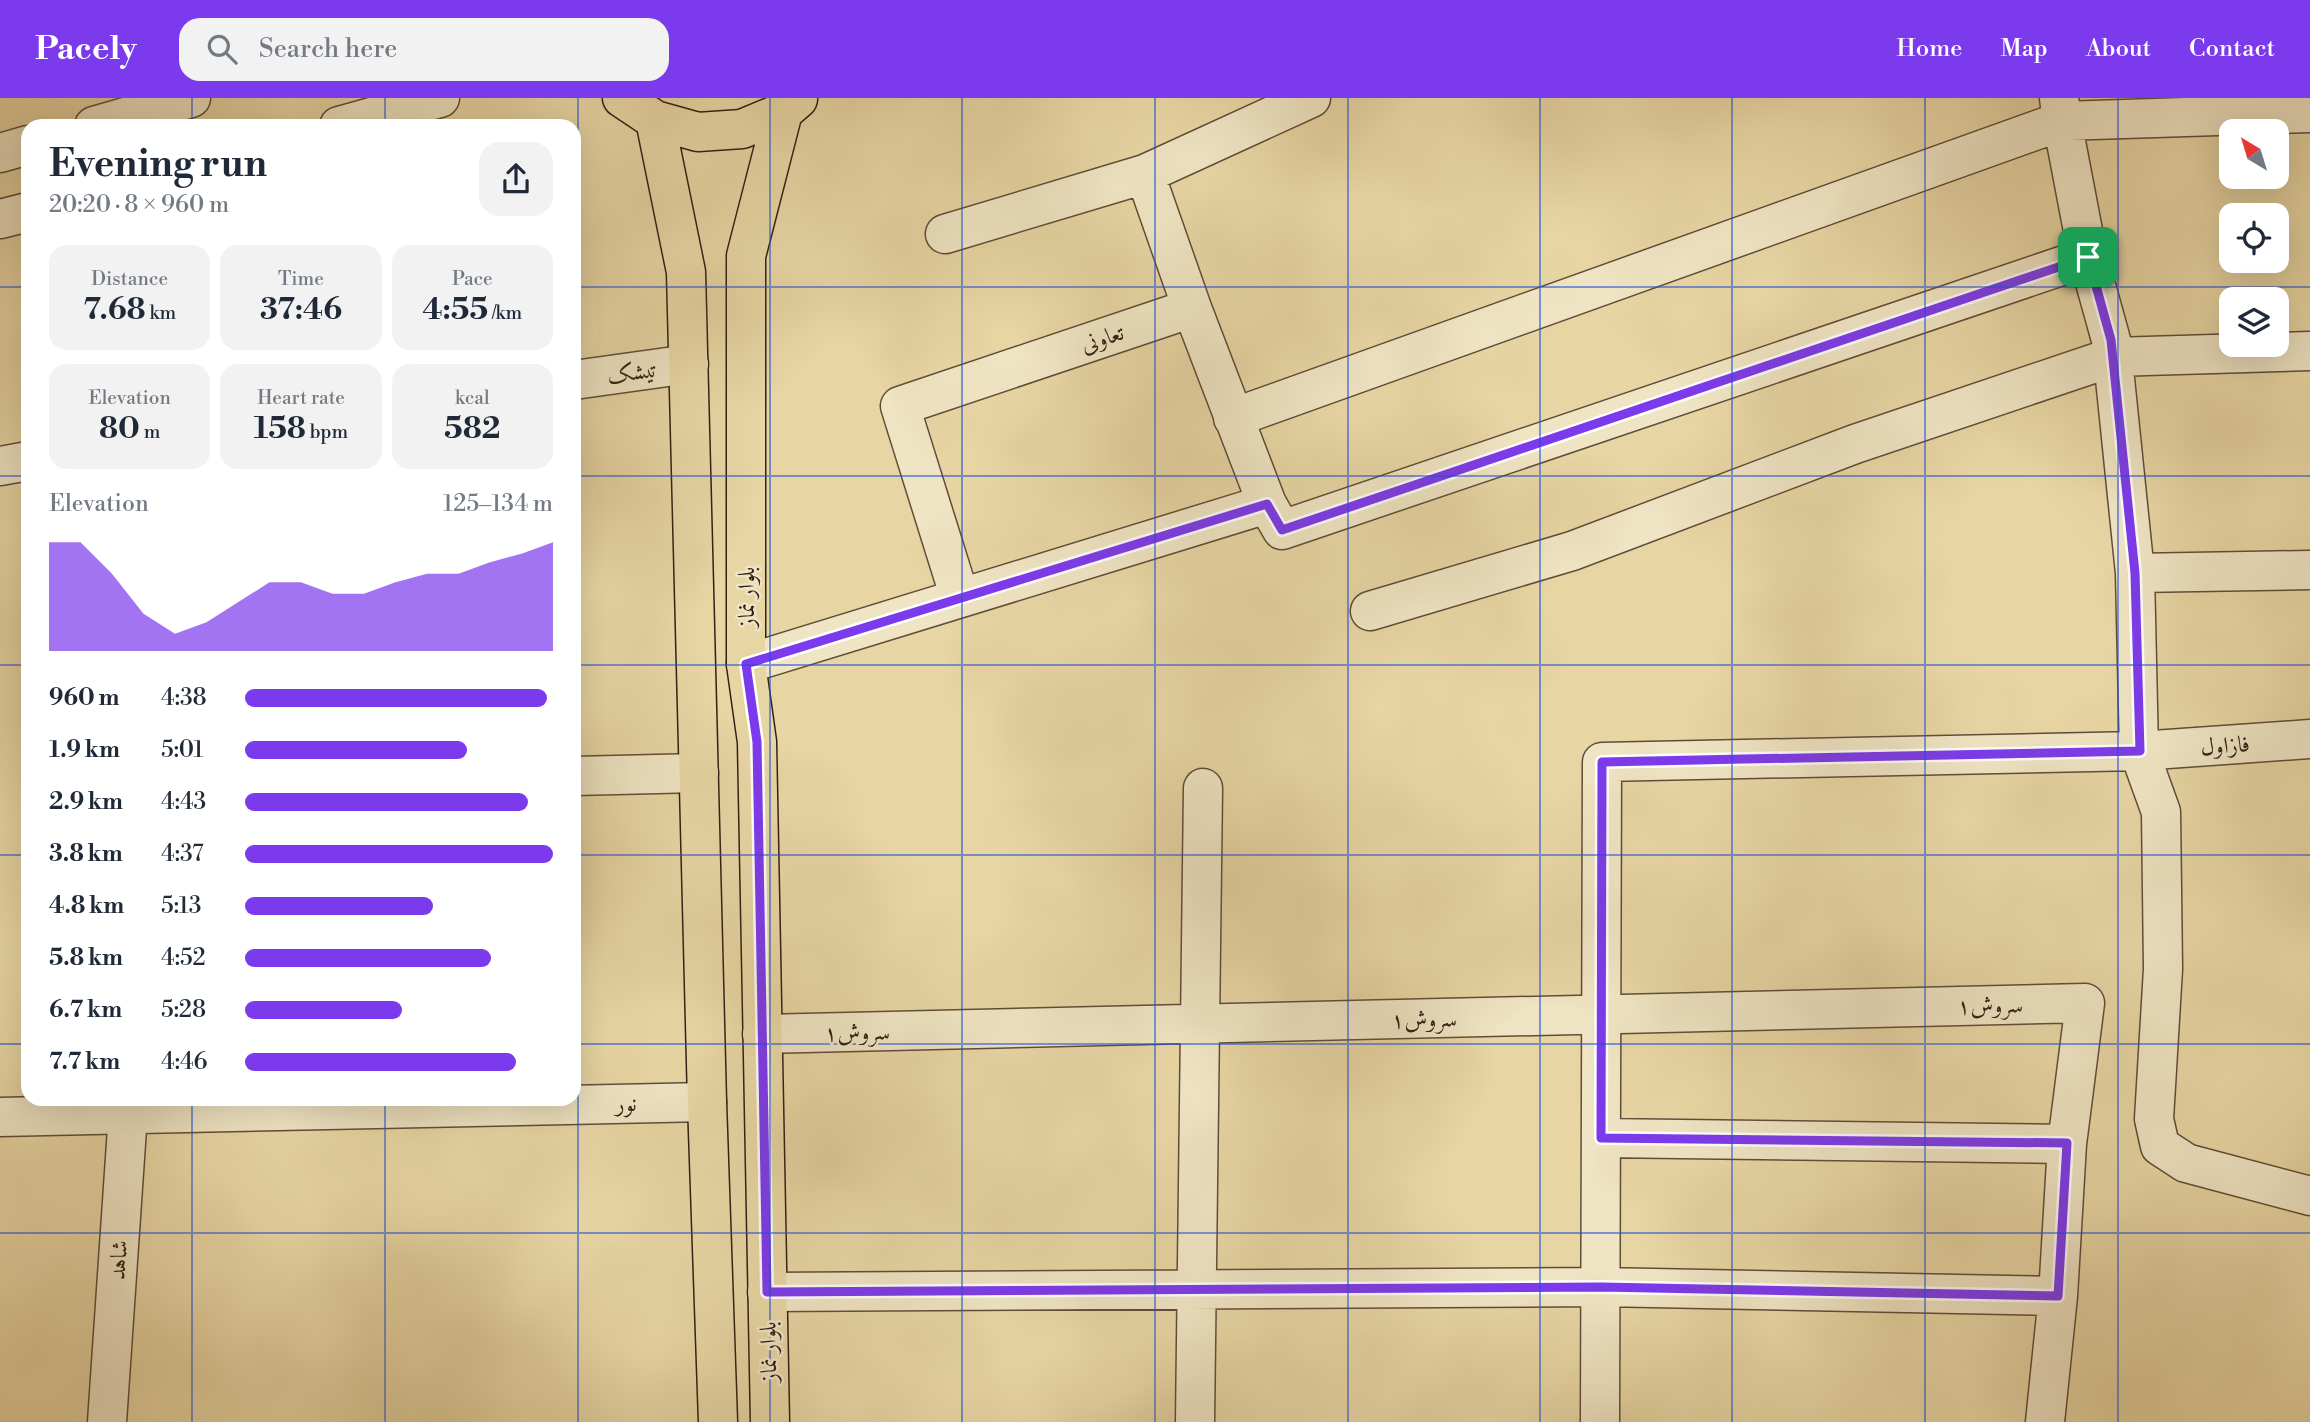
<!DOCTYPE html>
<html lang="en">
<head>
<meta charset="utf-8">
<style>
  body { margin:0; font-family:"Libre Bodoni",Amiri,serif; background:#f2f2f3; color:#1f2937; height:100vh; display:flex; flex-direction:column; font-size:26px; white-space:nowrap }
  * { box-sizing:border-box; margin:0 }
  p { font-size:23px; color:#747a83 }
  .icon { flex:none; width:38px; height:38px; fill:none; stroke:currentColor; stroke-width:2; stroke-linecap:round; stroke-linejoin:round }
  .map { position:relative; flex:1; overflow:hidden }
  .sheet { position:absolute; left:21px; top:21px; width:560px; height:987px; display:flex; flex-direction:column; background:#fff; border-radius:21px; box-shadow:0 7px 28px #0002 }
  .sheet>* { flex:none }
  .needle { width:46px; rotate:322deg }
  .tools { position:absolute; left:2219px; top:21px; display:grid; gap:14px }
  .tools a { display:grid; place-items:center; width:70px; height:70px; border-radius:14px; background:#fff; box-shadow:0 7px 28px #0002; font-size:35px }
  .pin { position:absolute; display:grid; place-items:center; width:60px; height:60px; color:#fff; margin:-30px; border-radius:14px; box-shadow:0 4px 10px #0006 }
  .round { display:grid; place-items:center; flex:none; width:74px; height:74px; border-radius:21px; background:#f2f2f3 }
  .head { display:flex; align-items:center; justify-content:space-between; height:119px; padding:0 28px }
  h1 { font-size:38px; font-weight:700; line-height:52px }
  .stats { display:grid; grid-template-columns:repeat(3,1fr); gap:10px; height:119px; padding:7px 28px }
  .stats div { display:grid; align-content:center; border-radius:18px; background:#f2f2f3; text-align:center }
  .stats b { font-size:30px; font-weight:700 }
  .stats small { font-size:19px; font-weight:400 }
  .stats p { font-size:19px }
  .chart { height:196px; padding:14px 28px }
  .chart p { display:flex; justify-content:space-between }
  .chart svg { width:100%; height:126px; margin-top:7px; fill:#7c3aed; opacity:.7 }
  ul { padding:0 28px; list-style:none; font-size:23px }
  li { display:grid; grid-template-columns:112px 84px 1fr; align-items:center; height:52px }
  li i { height:18px; border-radius:9px; background:#7c3aed }
  header { display:flex; align-items:center; gap:42px; box-sizing:border-box; height:98px; padding:0 35px; background:#7c3aed; color:#fff }
  header strong { font-size:33px }
  nav { display:flex; gap:38px; margin-inline-start:auto; font-size:24px }
  .search { width:490px; height:63px; background:#f2f2f3; display:flex; align-items:center; gap:18px; box-sizing:border-box; padding:0 24px; border-radius:21px; color:#747a83; font-size:26px }
  .map>svg:first-child { display:block }
  .lines { fill:none; stroke-linecap:round; stroke-linejoin:round }
  .minor-casing { stroke:#5f4d38; stroke-width:41 }
  .major-casing { stroke:#322015; stroke-width:41 }
  .minor { stroke:#efe4c3; stroke-width:38 }
  .major { stroke:#e7d5a3; stroke-width:38 }
  .route-casing { stroke:#fff; stroke-width:14 }
  .route { stroke:#7c3aed; stroke-width:9 }
  .grid { fill:none; stroke:#1d4ed8; stroke-width:2; stroke-opacity:0.55 }
  .labels { text-anchor:middle; stroke-width:5; stroke-linejoin:round; paint-order:stroke }
  .street-label { font-size:23px; fill:#322015; stroke:#efe4c3 }
</style>
</head>
<body>
<header>
<strong>Pacely</strong>
<div class="search"><svg class="icon" aria-label="search" viewBox="0 0 24 24"><circle cx="10" cy="10" r="6"/><path d="M15 15l6 6"/></svg>Search here</div>
<nav><a>Home</a><a>Map</a><a>About</a><a>Contact</a></nav>
</header>
<div class="map">
<svg width="2310" height="1324" viewBox="0 0 2310 1324">
  <rect width="100%" height="100%" fill="#e7d5a3"/>
  <filter id="stains"><feTurbulence type="fractalNoise" baseFrequency=".00286" numOctaves="4"/><feColorMatrix values="0 0 0 0 .2 0 0 0 0 .09 0 0 0 0 .02 0 0 0 .5 -.17"/></filter>
  <radialGradient id="worn" r=".72"><stop offset=".6" stop-color="#630" stop-opacity="0"/><stop offset="1" stop-color="#630" stop-opacity=".3"/></radialGradient>
  <g class="lines">
    <g class="minor-casing">
      <path id="minor" d="M2059,0L2062,23L2310,15
        M94,28L191,0
        M339,28L440,0
        M0,55L28,47
        M1145,76L1192,210
        M0,121L28,114
        M945,136L1145,76L1311,0
        M574,282L689,266
        M1233,320L2062,23L2088,159L2111,242L2135,475L2139,653L2161,714L2163,871L2154,1021L2160,1048L2186,1065L2310,1098
        M0,368L28,363
        M2135,475L2310,472
        M960,500L900,308L1192,210L1267,406L1282,432L2088,159
        M1370,513L1572,453L1855,346L2113,259L2310,253
        M746,566L1267,406
        M574,678L699,675
        M762,936L2085,905L2067,1046L2058,1198L2045,1324
        M0,1019L707,1004
        M1601,1040L2067,1046
        M767,1194L1601,1189L2058,1198
        M107,1324L129,1001
        M1195,1324L1203,690
        M1600,1324L1602,664L2139,653L2310,641"/>
    </g>
    <g class="major-casing">
      <path id="major" d="M622,0L655,22L698,34L742,31L783,14L798,1
        M655,22L686,174L707,1004L718,1324
        M770,1324L757,644L746,566V158L783,14"/>
    </g>
    <use href="#minor" class="minor"/>
    <use href="#major" class="major"/>
  </g>
  <g class="lines">
    <g class="route-casing">
      <path id="route" d="M2088,159L2111,242L2135,475L2140,653L1602,664L1601,1040L2067,1045L2058,1198L1601,1189L767,1194L757,644L746,566L1267,406L1282,432Z"/>
    </g>
    <use href="#route" class="route"/>
  </g>
  <path class="grid" d="M192,0V28M385,0V28M578,0V1324M770,0V1324M962,0V1324M1155,0V1324M1348,0V1324M1540,0V1324M1732,0V1324M1925,0V1324M2118,0V1324M0,189H28M574,189H2310M0,378H28M574,378H2310M0,567H28M574,567H2310M0,757H28M574,757H2310M0,946H28M574,946H2310M192,1001V1324M385,1001V1324M0,1135H2310"/>
  <g class="labels">
    <g class="street-label">
      <text transform="translate(1102 240) rotate(-19)" y="8">تعاونی</text>
      <text transform="translate(632 274) rotate(-8)" y="8">تیشک</text>
      <text transform="translate(746 499) rotate(-90)" y="8">بلوار نماز</text>
      <text transform="translate(2225 647) rotate(-4)" y="8">فازاول</text>
      <text transform="translate(1990 907) rotate(-1)" y="8">سروش۱</text>
      <text transform="translate(1424 921) rotate(-1)" y="8">سروش۱</text>
      <text transform="translate(857 934) rotate(-1)" y="8">سروش۱</text>
      <text transform="translate(626 1005) rotate(-1)" y="8">نور</text>
      <text transform="translate(118 1162) rotate(-86)" y="8">شاهد</text>
      <text transform="translate(768 1254) rotate(-91)" y="8">بلوار نماز</text>
    </g>
  </g>
  <rect width="100%" height="100%" filter="url(#stains)"/>
  <rect width="100%" height="100%" fill="url(#worn)"/>
</svg>
<div class="tools">
<a><svg class="needle" viewBox="-14 -14 28 28"><path d="M0-13l5 13h-10z" fill="#e53935"/><path d="M0 13l5-13h-10z" fill="#747a83"/></svg></a>
<a><svg class="icon" aria-label="locate" viewBox="0 0 24 24"><circle cx="12" cy="12" r="6"/><path d="M12 2v4M12 18v4M2 12h4M18 12h4"/></svg></a>
<a><svg class="icon" aria-label="layers" viewBox="0 0 24 24"><path d="M12 4l9 5-9 5-9-5zM3 14l9 5 9-5"/></svg></a>
</div>
<div class="pin" style="left:2088px;top:159px;background:#1e9e55"><svg class="icon" aria-label="arrive" viewBox="0 0 24 24"><path d="M6 21V4h12l-3 4 3 4H6"/></svg></div>
<section class="sheet">
<div class="head"><div><h1>Evening run</h1><p>20:20 · 8 × 960 m</p></div><a class="round"><svg class="icon" aria-label="share" viewBox="0 0 24 24"><path d="M12 15V3M7 8l5-5 5 5M5 13v7h14v-7"/></svg></a></div>
<div class="stats">
<div><p>Distance</p><b>7.68<small> km</small></b></div>
<div><p>Time</p><b>37:46</b></div>
<div><p>Pace</p><b>4:55<small> /km</small></b></div>
</div>
<div class="stats">
<div><p>Elevation</p><b>80<small> m</small></b></div>
<div><p>Heart rate</p><b>158<small> bpm</small></b></div>
<div><p>kcal</p><b>582</b></div>
</div>
<div class="chart"><p><span>Elevation</span>125–134 m</p>
<svg viewBox="0 0 160 44" preserveAspectRatio="none"><path d="M0 44V6L10 6L20 17L30 31L40 38L50 34L60 27L70 20L80 20L90 24L100 24L110 20L120 17L130 17L140 13L150 10L160 6V44z"/></svg>
</div>
<ul>
<li><b>960 m</b>4:38<i style="width:98%"></i></li>
<li><b>1.9 km</b>5:01<i style="width:72%"></i></li>
<li><b>2.9 km</b>4:43<i style="width:92%"></i></li>
<li><b>3.8 km</b>4:37<i style="width:100%"></i></li>
<li><b>4.8 km</b>5:13<i style="width:61%"></i></li>
<li><b>5.8 km</b>4:52<i style="width:80%"></i></li>
<li><b>6.7 km</b>5:28<i style="width:51%"></i></li>
<li><b>7.7 km</b>4:46<i style="width:88%"></i></li>
</ul>
</section>
</div>
</body>
</html>
